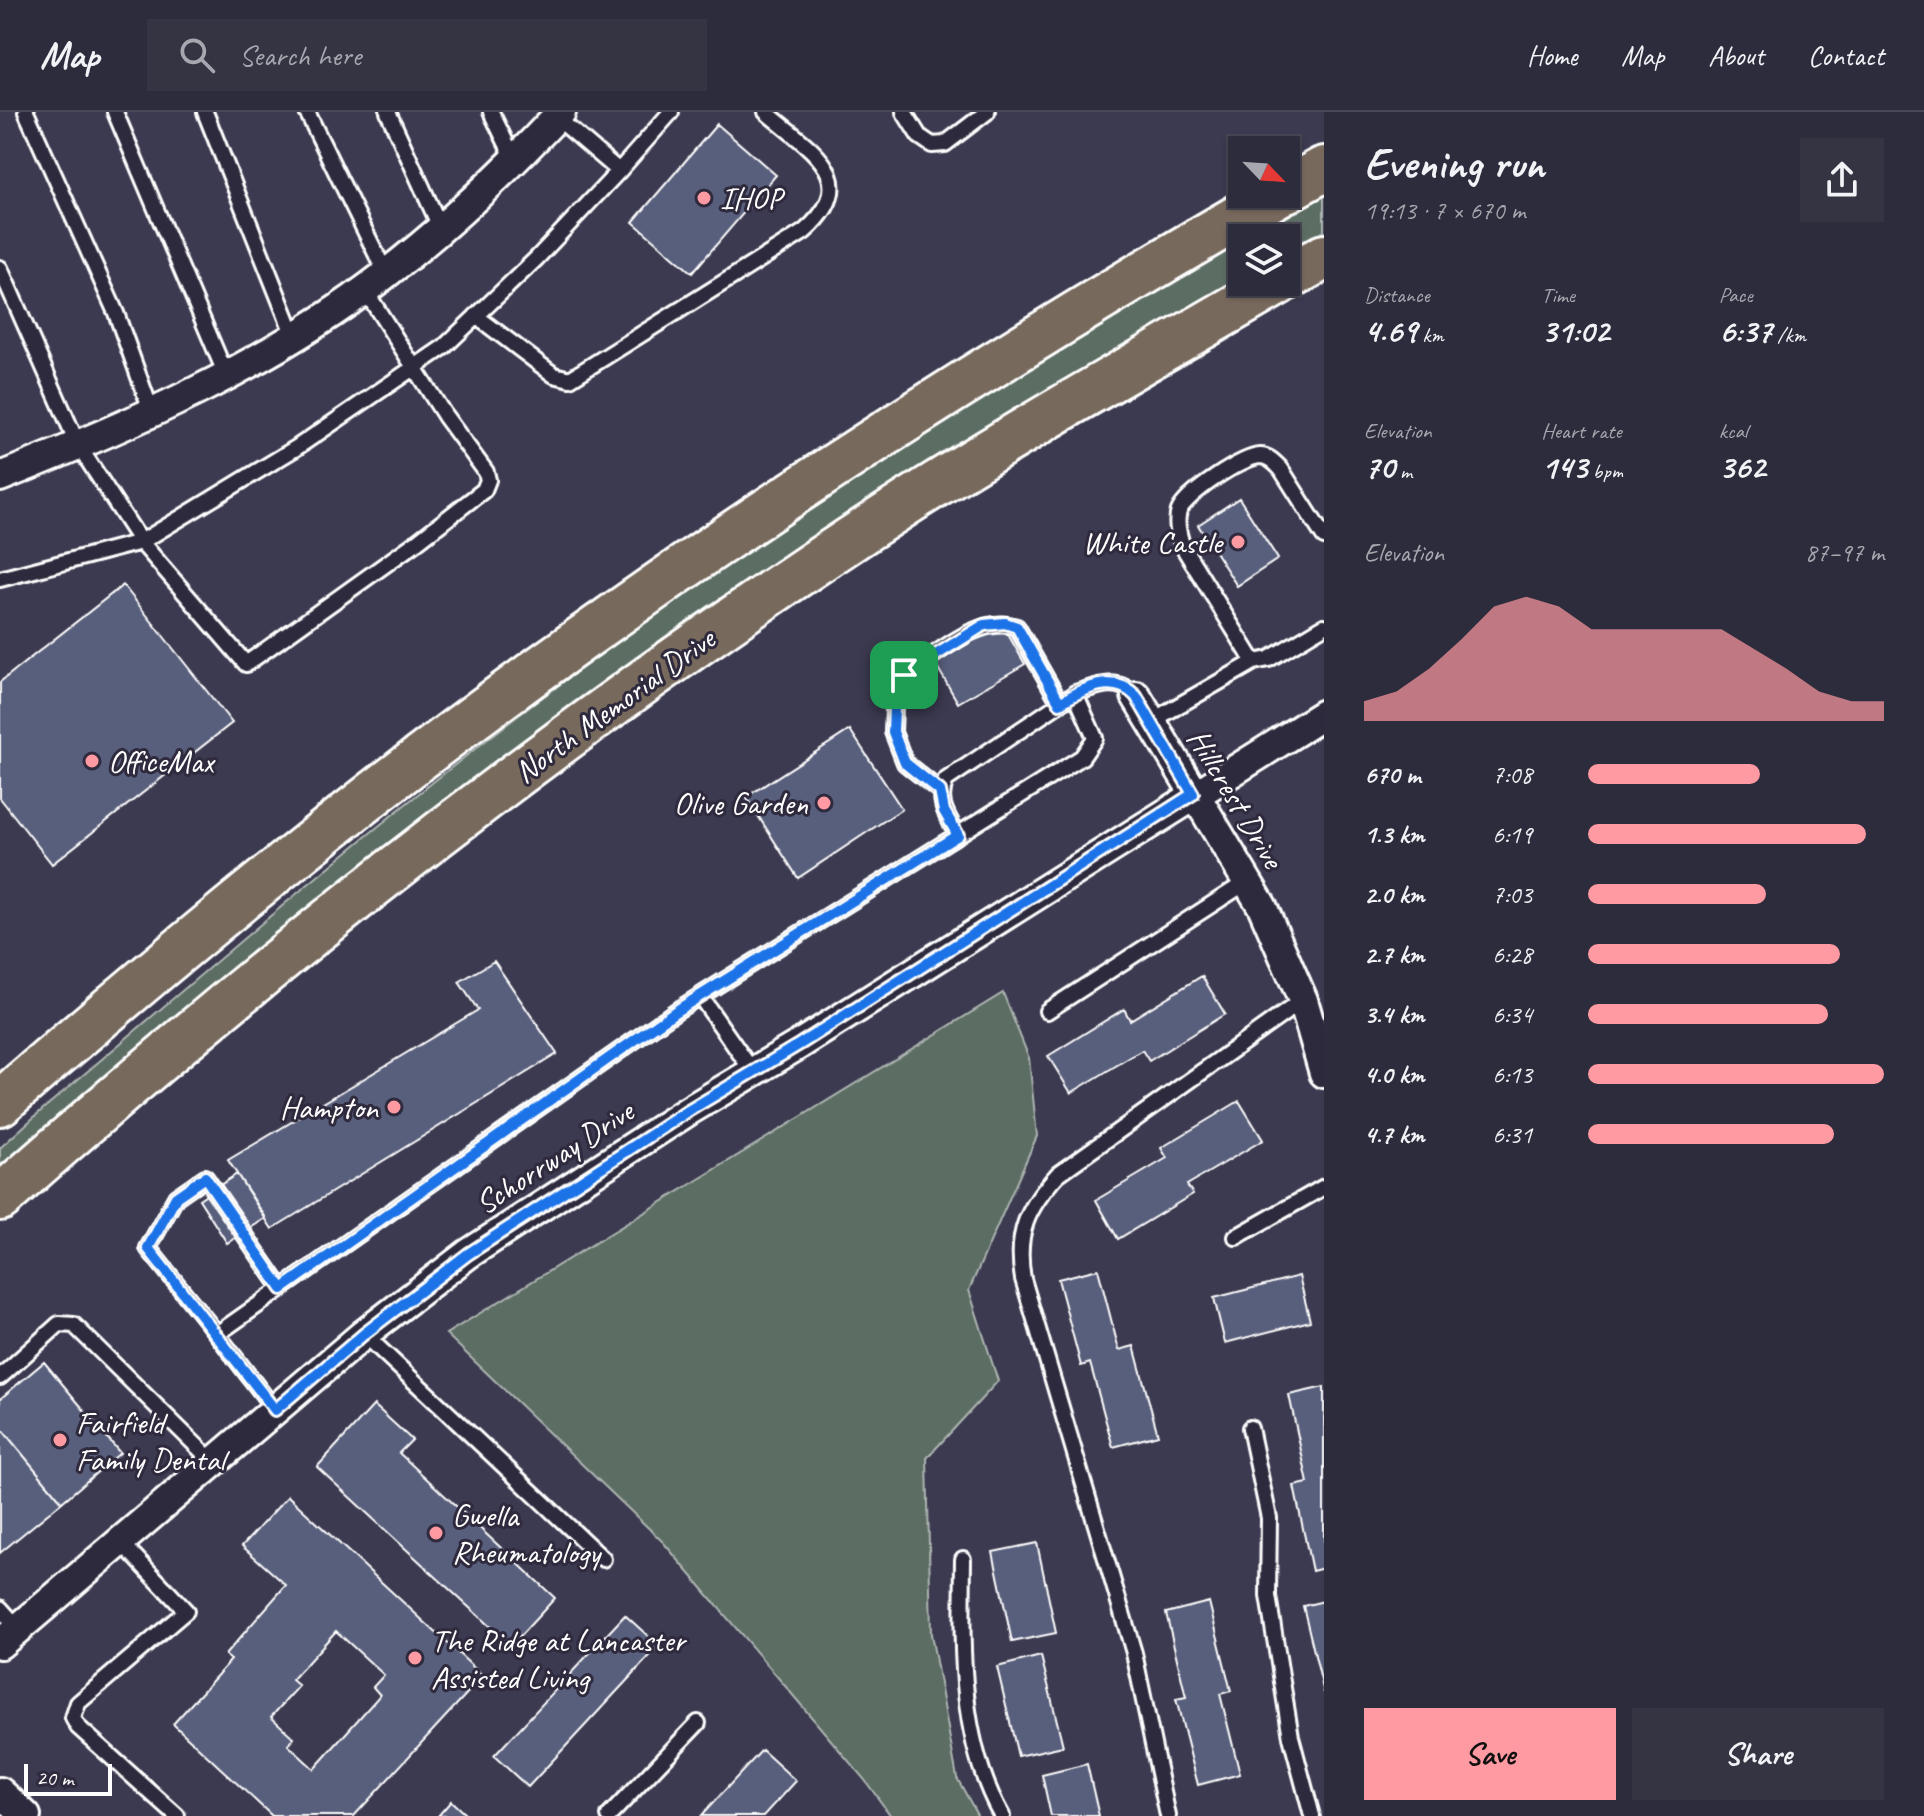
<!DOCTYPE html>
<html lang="en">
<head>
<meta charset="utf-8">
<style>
  body { margin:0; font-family:Caveat,sans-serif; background:#353443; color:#f1f3f6; height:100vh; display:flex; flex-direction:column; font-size:30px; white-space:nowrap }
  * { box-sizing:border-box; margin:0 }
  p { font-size:26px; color:#a7a7af }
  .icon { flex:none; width:44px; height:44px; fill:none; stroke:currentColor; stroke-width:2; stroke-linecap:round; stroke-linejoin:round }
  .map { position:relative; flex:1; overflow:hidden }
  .details { display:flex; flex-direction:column; background:#2d2c3c; width:600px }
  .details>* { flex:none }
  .needle { width:52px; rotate:115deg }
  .fabs { position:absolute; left:1228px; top:24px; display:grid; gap:16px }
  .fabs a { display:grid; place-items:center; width:72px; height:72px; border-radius:0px; background:#2d2c3c; box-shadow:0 2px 6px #0004,0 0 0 2px #484856; font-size:40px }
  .scale { position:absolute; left:24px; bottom:20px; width:88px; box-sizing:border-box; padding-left:8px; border:4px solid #fff; border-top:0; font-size:22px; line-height:28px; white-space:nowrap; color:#fff; -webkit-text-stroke:6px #2f2a3d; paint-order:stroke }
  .pin { position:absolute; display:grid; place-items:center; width:68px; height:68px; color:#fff; margin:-34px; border-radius:16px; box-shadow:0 4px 12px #0006 }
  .round { display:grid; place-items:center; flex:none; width:84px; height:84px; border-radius:0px; background:#353443 }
  .summary { display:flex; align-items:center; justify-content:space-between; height:136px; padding:0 40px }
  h1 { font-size:44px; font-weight:600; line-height:60px }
  .metrics { display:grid; grid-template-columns:repeat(3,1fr); gap:12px; height:136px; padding:8px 40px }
  .metrics div { display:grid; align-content:center }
  .metrics b { font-size:34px; font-weight:600 }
  .metrics small { font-size:22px; font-weight:400 }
  .metrics p { font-size:22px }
  .chart { height:224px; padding:16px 40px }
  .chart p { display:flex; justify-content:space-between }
  .chart svg { width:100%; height:144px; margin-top:8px; fill:#ff9aa2; opacity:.7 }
  .action { display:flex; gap:16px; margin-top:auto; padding:16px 40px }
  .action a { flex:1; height:92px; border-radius:0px; background:#ff9aa2; color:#111; font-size:32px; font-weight:600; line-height:92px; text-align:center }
  .action a+a { background:#353443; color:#f1f3f6 }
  ul { padding:0 40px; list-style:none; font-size:26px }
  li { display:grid; grid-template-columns:128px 96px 1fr; align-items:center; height:60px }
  li i { height:20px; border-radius:10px; background:#ff9aa2 }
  header { display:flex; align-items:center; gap:48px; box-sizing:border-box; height:112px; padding:0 40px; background:#2d2c3c; border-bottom:2px solid #484856 }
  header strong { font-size:38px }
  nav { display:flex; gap:44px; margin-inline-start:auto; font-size:28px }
  .search { width:560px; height:72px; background:#353443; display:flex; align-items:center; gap:20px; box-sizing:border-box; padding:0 28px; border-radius:0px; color:#a7a7af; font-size:30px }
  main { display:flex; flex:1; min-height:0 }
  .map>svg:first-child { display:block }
  .green { fill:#5c6d64; stroke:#aeb6b2; stroke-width:2 }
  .building { fill:#595e7b; stroke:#fff; stroke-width:2; fill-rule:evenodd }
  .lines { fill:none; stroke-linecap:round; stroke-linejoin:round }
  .lane-casing { stroke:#fff; stroke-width:20 }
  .street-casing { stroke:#fff; stroke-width:34 }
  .primary-casing { stroke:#fff; stroke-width:50 }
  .lane { stroke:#2f2a3d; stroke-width:14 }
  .street { stroke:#2f2a3d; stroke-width:28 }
  .primary { stroke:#77695c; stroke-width:44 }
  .route-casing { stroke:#fff; stroke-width:16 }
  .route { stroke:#1a73e8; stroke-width:10 }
  .poi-dot { fill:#ff9aa2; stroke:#2f2a3d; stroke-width:3 }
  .labels { text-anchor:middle; stroke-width:6; stroke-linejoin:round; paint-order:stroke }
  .poi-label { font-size:32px; fill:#fff; stroke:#2f2a3d; text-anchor:start }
  .street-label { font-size:32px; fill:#fff; stroke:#2f2a3d }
</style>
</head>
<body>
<header>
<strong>Map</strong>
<div class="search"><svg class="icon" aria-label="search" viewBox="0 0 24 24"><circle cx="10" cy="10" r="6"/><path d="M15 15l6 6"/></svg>Search here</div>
<nav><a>Home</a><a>Map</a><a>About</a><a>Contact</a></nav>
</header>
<main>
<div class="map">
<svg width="1324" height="1704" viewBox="0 0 1324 1704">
  <rect width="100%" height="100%" fill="#3c3a50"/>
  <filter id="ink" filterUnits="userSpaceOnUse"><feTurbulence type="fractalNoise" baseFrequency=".0125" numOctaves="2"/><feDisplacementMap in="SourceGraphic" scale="16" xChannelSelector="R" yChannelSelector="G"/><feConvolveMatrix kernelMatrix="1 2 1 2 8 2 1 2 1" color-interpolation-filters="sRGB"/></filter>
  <g filter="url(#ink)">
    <path class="green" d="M1324,83V119L1286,141V126H1249Z
      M1242,130V166L1017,301L0,1061V1036L43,997C183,879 322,757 466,644C710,452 975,287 1242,130Z
      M1003,881L1029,946L1037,1024L969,1178L998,1269L927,1346L931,1522L957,1666L978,1704H891L864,1667L663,1430L446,1222Z"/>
    <path class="building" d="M717,12L776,63L692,161L633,110Z
      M1239,386L1278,447L1237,474L1198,413Z
      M123,473L232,611L52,752L0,686V570Z
      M1002,512L1025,552L958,591L935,551Z
      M850,618L902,697L798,766L746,685Z
      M494,849L557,942L272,1117L228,1048L478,898L459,870Z
      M1202,864L1225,902L1149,949L1142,938L1071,981L1048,944L1124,897L1130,908Z
      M1239,989L1263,1028L1187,1073L1193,1082L1118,1127L1096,1088L1167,1046L1161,1036Z
      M237,1062L266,1106L227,1131L199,1087Z
      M1098,1157L1119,1238L1134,1234L1158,1323L1113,1335L1090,1251L1081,1254L1058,1167Z
      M1299,1164L1310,1209L1225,1231L1214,1186Z
      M44,1250L120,1341L62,1390L0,1315V1287Z
      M1324,1275V1456L1312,1459L1294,1374L1308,1371L1289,1283Z
      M374,1293L412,1328L399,1341L555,1486L511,1534L317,1355Z
      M0,1315L62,1390L0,1441Z
      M288,1384L483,1564L354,1704H272L173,1612L231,1548L225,1543L286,1473L242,1434ZM336,1519L384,1563L373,1575L380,1583L314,1657L288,1633L294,1626L271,1605L299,1574L292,1568Z
      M1037,1431L1056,1521L1012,1530L993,1440Z
      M1324,1489V1581L1303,1494Z
      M1209,1490L1231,1579L1220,1582L1240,1662L1198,1673L1176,1587L1186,1585L1166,1501Z
      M625,1503L659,1534L528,1675L494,1644Z
      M1041,1544L1063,1634L1018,1644L997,1555Z
      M762,1638L796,1669L764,1704H701Z
      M1087,1652L1099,1704H1051L1042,1663Z
      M451,1689L467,1704H438Z"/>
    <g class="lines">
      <g class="lane-casing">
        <path id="lane" d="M26,0L116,201L152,301
          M115,0L226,263
          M205,0L294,224
          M307,0L386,162
          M388,0L441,117
          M491,0L515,49
          M904,0L919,24L932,33L945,32L987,0
          M619,59L671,0
          M0,156L78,333L141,430L246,552L414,432L484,378L488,368L486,360L445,304L365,178
          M476,204L554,263L570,267L804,120C866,66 810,38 766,0
          M0,467L141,430L296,336L444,235L537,146L619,59L556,5
          M1254,550L1183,435C1179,424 1175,411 1179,399C1186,382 1242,345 1260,344C1269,344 1275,351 1281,357L1324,425
          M1150,610L1254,550L1269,547L1324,514
          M940,679L905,651L893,620L895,573L904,563C936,544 978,502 1017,515L1060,591
          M958,723C947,704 936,689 946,668L1068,586
          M700,884L753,960
          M1047,899L1248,769
          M1236,1125L1324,1075
          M217,1222L148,1136L176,1085L205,1065L282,1177
          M364,1222L603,1447
          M0,1265L59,1212L74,1213L213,1350
          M275,1298L217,1222L676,899L1082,645L1095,626L1075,581C1099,574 1117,564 1136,584
          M1250,1316L1269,1406L1268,1484L1291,1625L1312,1704
          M121,1430L186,1499L78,1591L73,1606L78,1615L177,1704
          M963,1447C962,1532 958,1627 1002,1704
          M0,1496L18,1516
          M609,1704L698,1611
          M1168,1704L1134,1541L1023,1167C1015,1121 1027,1096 1058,1062L1303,888"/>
      </g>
      <g class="street-casing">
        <path id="street" d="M0,365C133,312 268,253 382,165C447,115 505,60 561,0
          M1136,584L1262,794L1303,888L1324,961
          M0,1532L364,1222L468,1142L688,999L800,932L1324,602
          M0,1680L26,1704"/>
      </g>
      <g class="primary-casing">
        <path id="primary" d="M1286,78L1324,57
          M1286,166L1324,145
          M0,991C187,829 378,671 580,528C805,367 1039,220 1278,82
          M0,1086C286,832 589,595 911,388C1031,312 1156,242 1279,170"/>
      </g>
      <use href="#lane" class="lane"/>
      <use href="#street" class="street"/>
      <use href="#primary" class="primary"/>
    </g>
  </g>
  <g class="lines" filter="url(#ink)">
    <g class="route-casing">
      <path id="route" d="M1005,511L1017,515L1060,591C1084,576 1114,561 1136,584L1193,682L800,932L688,999L468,1142L364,1222L275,1298L148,1136L176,1085L205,1065L282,1177L676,899L958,723L944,699L940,679L905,651L893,620L895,573L904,563L984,513Z"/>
    </g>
    <use href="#route" class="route"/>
  </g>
  <g class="poi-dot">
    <circle cx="704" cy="86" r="8"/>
    <circle cx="1238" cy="430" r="8"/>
    <circle cx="92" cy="649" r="8"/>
    <circle cx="824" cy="691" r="8"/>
    <circle cx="394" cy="995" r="8"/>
    <circle cx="60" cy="1328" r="8"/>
    <circle cx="436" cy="1421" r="8"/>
    <circle cx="415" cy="1546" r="8"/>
  </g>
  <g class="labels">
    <g class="poi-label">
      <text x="720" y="97">IHOP</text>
      <text x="1222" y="441" text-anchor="end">White Castle</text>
      <text x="108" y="660">OfficeMax</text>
      <text x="808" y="702" text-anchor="end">Olive Garden</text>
      <text x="378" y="1006" text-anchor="end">Hampton</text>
      <text x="76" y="1321">Fairfield<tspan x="76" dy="37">Family Dental</tspan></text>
      <text x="452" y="1414">Gwella<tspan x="452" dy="37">Rheumatology</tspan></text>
      <text x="431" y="1539">The Ridge at Lancaster<tspan x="431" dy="37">Assisted Living</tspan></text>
    </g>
    <g class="street-label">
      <text transform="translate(614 593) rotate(-36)" y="11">North Memorial Drive</text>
      <text transform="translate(1236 686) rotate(59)" y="11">Hillcrest Drive</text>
      <text transform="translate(554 1045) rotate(-33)" y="11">Schorrway Drive</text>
    </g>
  </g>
</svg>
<div class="fabs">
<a><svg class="needle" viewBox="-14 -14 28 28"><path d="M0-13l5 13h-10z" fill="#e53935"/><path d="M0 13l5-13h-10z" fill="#a7a7af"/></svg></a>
<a><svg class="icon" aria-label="layers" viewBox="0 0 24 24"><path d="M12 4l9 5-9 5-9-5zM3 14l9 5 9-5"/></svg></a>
</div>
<div class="scale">20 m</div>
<div class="pin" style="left:904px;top:563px;background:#1e9e55"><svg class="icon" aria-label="arrive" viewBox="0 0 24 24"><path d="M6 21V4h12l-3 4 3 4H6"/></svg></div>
</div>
<section class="details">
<div class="summary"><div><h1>Evening run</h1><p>19:13 · 7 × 670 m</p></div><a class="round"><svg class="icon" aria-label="share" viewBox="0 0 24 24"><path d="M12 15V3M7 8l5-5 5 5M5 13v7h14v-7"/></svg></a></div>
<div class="metrics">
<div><p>Distance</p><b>4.69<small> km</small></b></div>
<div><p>Time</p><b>31:02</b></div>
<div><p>Pace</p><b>6:37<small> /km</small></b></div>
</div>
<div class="metrics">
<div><p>Elevation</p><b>70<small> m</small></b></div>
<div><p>Heart rate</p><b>143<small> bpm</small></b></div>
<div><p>kcal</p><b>362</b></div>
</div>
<div class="chart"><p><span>Elevation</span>87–97 m</p>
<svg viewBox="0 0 160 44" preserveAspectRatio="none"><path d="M0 44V38L10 35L20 28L30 19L40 9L50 6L60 9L70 16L80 16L90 16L100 16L110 16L120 22L130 28L140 35L150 38L160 38V44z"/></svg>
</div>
<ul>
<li><b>670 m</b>7:08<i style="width:58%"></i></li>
<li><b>1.3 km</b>6:19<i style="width:94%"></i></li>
<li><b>2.0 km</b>7:03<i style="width:60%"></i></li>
<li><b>2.7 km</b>6:28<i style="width:85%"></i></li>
<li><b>3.4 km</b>6:34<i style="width:81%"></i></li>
<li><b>4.0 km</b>6:13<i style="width:100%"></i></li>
<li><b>4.7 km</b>6:31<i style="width:83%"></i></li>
</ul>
<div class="action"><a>Save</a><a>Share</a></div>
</section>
</main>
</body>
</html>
